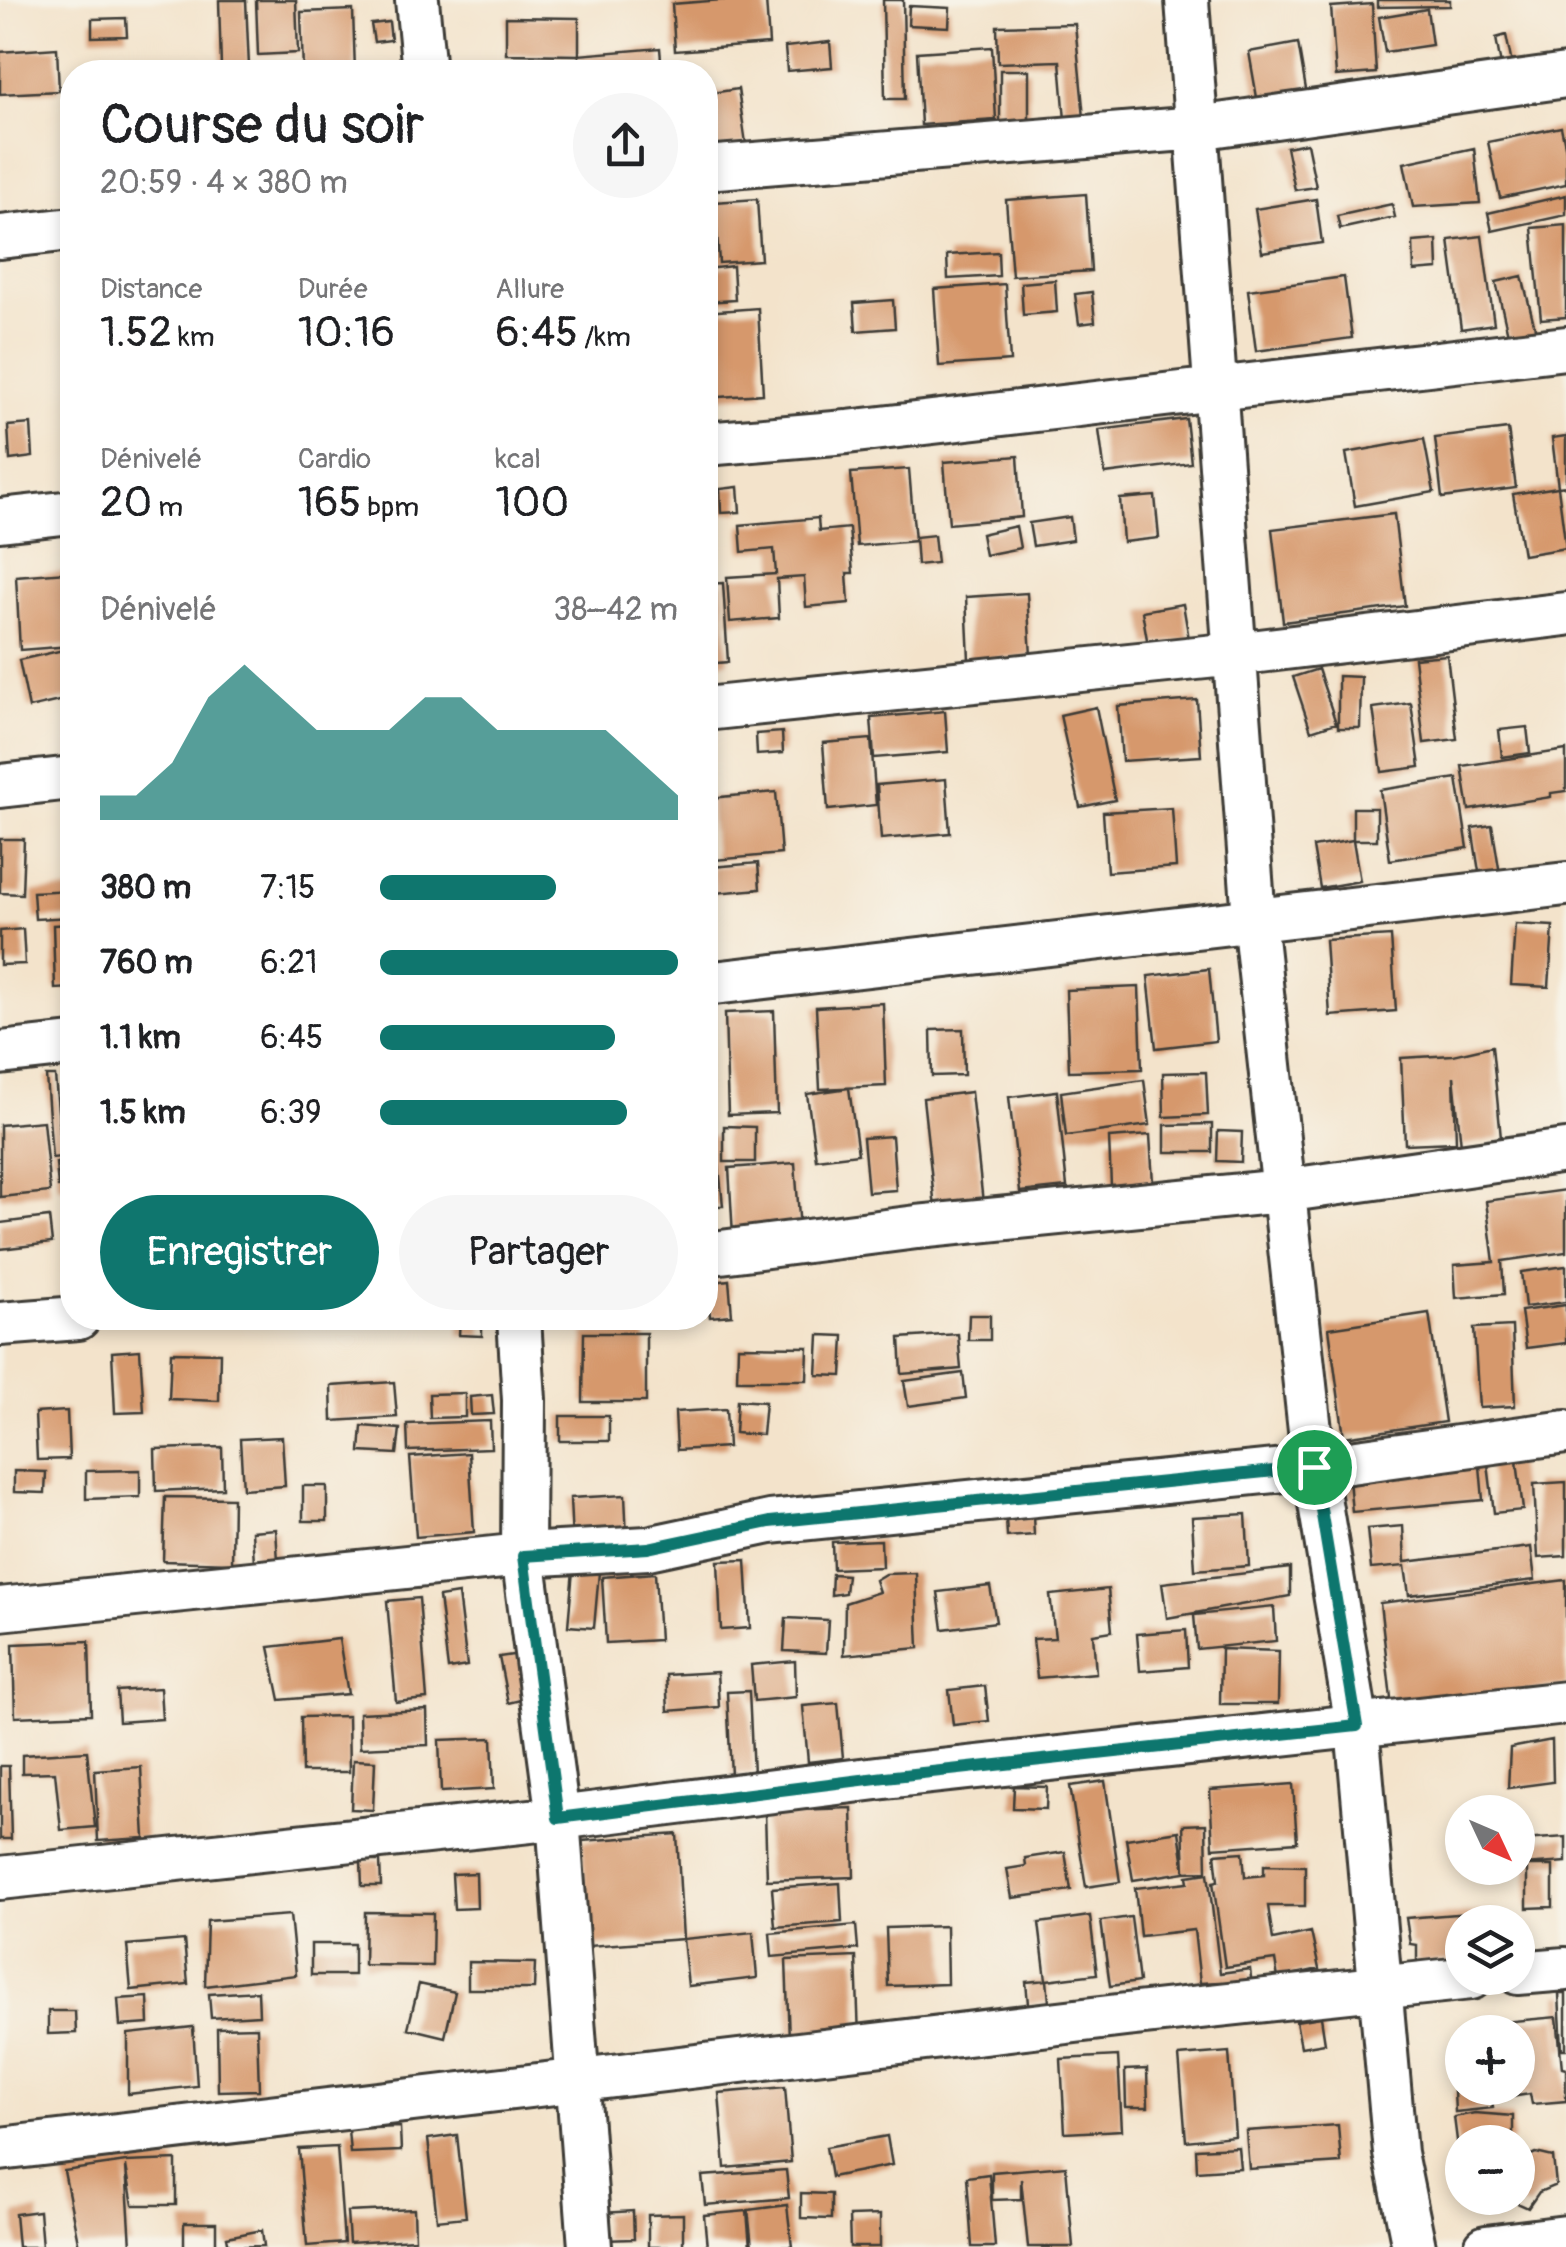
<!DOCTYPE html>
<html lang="fr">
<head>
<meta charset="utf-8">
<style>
  body { margin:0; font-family:Pangolin,sans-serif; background:#f6f6f6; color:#202124; height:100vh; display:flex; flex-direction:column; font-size:38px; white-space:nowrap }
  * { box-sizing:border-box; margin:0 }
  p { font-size:32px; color:#757577 }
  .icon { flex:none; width:55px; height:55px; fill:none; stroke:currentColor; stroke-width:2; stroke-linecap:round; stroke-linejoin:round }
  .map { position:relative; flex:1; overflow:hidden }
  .panel { position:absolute; left:60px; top:60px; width:658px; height:1270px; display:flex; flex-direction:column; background:#fff; border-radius:40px; box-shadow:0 5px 15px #0003 }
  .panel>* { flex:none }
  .needle { width:65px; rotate:134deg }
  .controls { position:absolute; left:1445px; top:1795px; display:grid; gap:20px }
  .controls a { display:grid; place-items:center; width:90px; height:90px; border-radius:50%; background:#fff; box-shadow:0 5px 15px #0003; font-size:50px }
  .pin { position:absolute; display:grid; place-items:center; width:85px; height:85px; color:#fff; margin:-42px; border:5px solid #fff; border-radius:50%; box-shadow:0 2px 10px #0007 }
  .round { display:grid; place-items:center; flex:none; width:105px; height:105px; border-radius:52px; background:#f6f6f6 }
  .overview { display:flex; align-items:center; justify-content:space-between; height:170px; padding:0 40px }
  h1 { font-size:55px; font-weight:600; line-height:75px }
  .stats { display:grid; grid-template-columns:repeat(3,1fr); gap:15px; height:170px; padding:10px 40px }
  .stats div { display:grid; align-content:center }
  .stats b { font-size:42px; font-weight:600 }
  .stats small { font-size:28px; font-weight:400 }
  .stats p { font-size:28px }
  .chart { height:280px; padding:20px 40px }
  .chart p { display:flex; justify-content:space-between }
  .chart svg { width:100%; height:180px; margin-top:10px; fill:#0f766e; opacity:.7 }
  .cta { display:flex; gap:20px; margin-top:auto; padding:20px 40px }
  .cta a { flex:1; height:115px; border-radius:60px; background:#0f766e; color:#fff; font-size:40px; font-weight:600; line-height:115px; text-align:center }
  .cta a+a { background:#f6f6f6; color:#202124 }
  ul { padding:0 40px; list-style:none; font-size:32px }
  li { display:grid; grid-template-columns:160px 120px 1fr; align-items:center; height:75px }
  li i { height:25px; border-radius:12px; background:#0f766e }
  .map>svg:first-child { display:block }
  .building { fill:#d6986c }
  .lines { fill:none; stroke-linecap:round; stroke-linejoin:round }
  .minor-casing { stroke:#3c3a36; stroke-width:48 }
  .minor { stroke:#fff; stroke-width:42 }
  .route-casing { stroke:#fff; stroke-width:20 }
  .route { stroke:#0f766e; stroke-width:12 }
</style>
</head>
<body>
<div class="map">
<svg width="1566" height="2247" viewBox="0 0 1566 2247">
  <rect width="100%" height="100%" fill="#f7f3e8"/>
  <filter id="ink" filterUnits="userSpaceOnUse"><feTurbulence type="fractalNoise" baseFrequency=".01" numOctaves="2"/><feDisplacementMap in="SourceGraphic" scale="20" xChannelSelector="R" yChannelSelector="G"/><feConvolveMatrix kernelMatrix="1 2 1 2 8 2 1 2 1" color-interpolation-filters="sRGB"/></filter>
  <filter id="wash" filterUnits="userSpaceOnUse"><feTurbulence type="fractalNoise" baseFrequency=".0048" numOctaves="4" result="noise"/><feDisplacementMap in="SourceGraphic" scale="40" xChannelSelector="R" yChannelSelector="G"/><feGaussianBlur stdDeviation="2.25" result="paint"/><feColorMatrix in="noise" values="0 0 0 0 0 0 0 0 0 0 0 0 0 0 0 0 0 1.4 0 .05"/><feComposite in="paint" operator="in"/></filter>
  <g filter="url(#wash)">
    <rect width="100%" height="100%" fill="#f3e3cb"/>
    <g id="blocks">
      <path class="building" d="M219,0H246L249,67L221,68Z
        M256,0H296L298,53L258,55Z
        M722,0H766L769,44L675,51L672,4Z
        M883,0H903L905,99H885Z
        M1377,0H1450V6L1377,7Z
        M1372,4L1376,73L1336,76L1331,7Z
        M909,6L950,8L949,27L908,25Z
        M1427,9L1432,45L1385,52L1379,17Z
        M353,10L355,72H303L301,12Z
        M506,17L579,18V55L660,48L662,72H580L579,55L506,54Z
        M126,18L127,36L92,37V19Z
        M389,22L391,40L374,42L371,24Z
        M1075,24L1084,118L1065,120L1060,61L998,63L997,26Z
        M1506,35L1513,69L1502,71L1496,38Z
        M830,42L832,67L787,71L785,47Z
        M1298,43L1308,101L1259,109L1249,52Z
        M992,47L996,120L921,125L917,52Z
        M57,48L59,91L0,94V52Z
        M1000,70H1029V134H1000Z
        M738,89L746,144L705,150V94Z
        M1561,127L1566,150V184L1500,198L1488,142Z
        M1307,143L1316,187L1295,190L1286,147Z
        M1474,148L1480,203L1413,207L1404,163Z
        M1086,194L1091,271L1012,276L1006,200Z
        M1566,195V215L1492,231L1488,213Z
        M757,199L761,260L719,263L715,202Z
        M1316,199L1322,243L1262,252L1255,209Z
        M1392,204L1395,217L1340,229L1337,216Z
        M1566,225V317L1541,319L1532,228Z
        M1482,236L1494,324L1461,329L1449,240Z
        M1437,240L1438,269L1414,271L1413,242Z
        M998,252L999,276L948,279L947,255Z
        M733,266L735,300L705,302V269Z
        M1522,276L1537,336L1510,343L1496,282Z
        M1344,277L1352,338L1256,351L1248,290Z
        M1055,280L1057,312L1023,315L1021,283Z
        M1005,284L1010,361L939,366L934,289Z
        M1092,292L1095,322L1079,324L1075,294Z
        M893,300L895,328L856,331L854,303Z
        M758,308L763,394L705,398V312Z
        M1186,419L1191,463L1105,474L1099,430Z
        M31,424L33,457L10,460L8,426Z
        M1508,429L1516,488L1442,498L1435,438Z
        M1566,436V486L1558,487L1552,438Z
        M1424,439L1434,492L1355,506L1346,453Z
        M1018,456L1022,517L949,524L944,462Z
        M909,469L915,541L857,546L851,473Z
        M738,487L740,512L721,513L720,489Z
        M1558,487L1566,548L1523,555L1513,494Z
        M1155,496L1159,538L1123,542L1120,499Z
        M1394,514L1405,606L1283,622L1272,529Z
        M1070,517L1073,540L1033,546L1029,523Z
        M818,518L819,531L849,528L853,573H847L849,603L806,607L804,577L777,579L779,618L730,622L727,577L776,574L774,549L742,552L740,525Z
        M1016,526L1020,548L985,555L981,534Z
        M934,535L937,563L917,565L915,537Z
        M66,572L71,646L20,650L16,576Z
        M723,583L728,662L705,664V584Z
        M1027,593L1031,656L969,660L966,597Z
        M1183,604L1189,639L1148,645L1142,611Z
        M72,648V698L29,708L19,660Z
        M1447,655L1457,739L1424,743L1414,658Z
        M1318,669L1336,723L1311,731L1293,677Z
        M1338,676L1361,677L1360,728H1338Z
        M1197,700L1201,756L1122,761L1118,706Z
        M1411,703L1420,767L1382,772L1373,708Z
        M1096,707L1115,800L1080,807L1060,715Z
        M945,711L948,752L874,758L871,718Z
        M1527,727L1530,753L1502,757L1499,730Z
        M782,732L783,753L757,755L756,734Z
        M871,739L876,805L828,810L823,743Z
        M1566,750V791L1551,793V797L1469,810L1462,766Z
        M1457,778L1468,848L1390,860L1380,790Z
        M946,779L950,833L881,839L877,785Z
        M776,792L781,854L715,860L710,798Z
        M1172,808L1176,867L1107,872L1103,812Z
        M1353,808H1377V840H1353Z
        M1492,825L1500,874L1480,878L1472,828Z
        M0,839H24L22,894L0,893Z
        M1353,840L1360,881L1320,888L1313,847Z
        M758,863L760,889L715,893L712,867Z
        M72,890V917L35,919L33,892Z
        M72,924V988L55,989L53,925Z
        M1515,924L1553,926L1549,987L1511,985Z
        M23,929L25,964L0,965V931Z
        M1391,936L1396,1011L1330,1016L1325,940Z
        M1209,969L1216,1041L1156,1048L1148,976Z
        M1139,987L1142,1069L1069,1071L1066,990Z
        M883,1003L886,1086L820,1089L816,1007Z
        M774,1011L777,1113L728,1115L725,1013Z
        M963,1029L964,1075L932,1076L931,1030Z
        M1492,1046L1501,1138L1461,1146L1454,1076L1456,1142L1405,1144L1401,1058L1453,1055Z
        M1206,1072L1208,1115L1164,1117L1163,1073Z
        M46,1076H55L62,1157L52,1158Z
        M1144,1080L1150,1125L1066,1136L1061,1092Z
        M849,1088L858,1154L816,1159L807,1094Z
        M1057,1091L1067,1187L1020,1192L1009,1097Z
        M971,1092L983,1203L935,1208L923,1098Z
        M43,1121L50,1192L0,1197V1125Z
        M1212,1124V1152H1165V1125Z
        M724,1126L755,1127V1162H724Z
        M1218,1131L1242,1132L1241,1162L1217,1161Z
        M1150,1135L1153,1183L1111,1186L1109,1138Z
        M716,1136L723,1206H705V1137Z
        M892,1136L896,1190L868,1192L863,1138Z
        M72,1162V1186L58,1187L56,1163Z
        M795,1163L800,1230L733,1236L729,1168Z
        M1566,1190V1252L1502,1261L1504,1294L1456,1298L1454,1265L1494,1262L1486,1201Z
        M49,1217L52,1243L0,1249V1223Z
        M1566,1266V1302L1525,1307L1521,1272Z
        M729,1280L732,1315L710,1317L707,1283Z
        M1566,1305V1343L1526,1348L1521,1311Z
        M1429,1313L1445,1422L1344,1437L1329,1328Z
        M969,1315H990V1340H968Z
        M460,1318H482V1336L459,1335Z
        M1512,1326L1515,1406L1479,1408L1474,1328Z
        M584,1333H646V1402H583Z
        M958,1334L961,1369L902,1374L900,1338Z
        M819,1335L844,1336L842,1376L817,1375Z
        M738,1346L808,1347L807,1380H737Z
        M140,1350L144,1412L115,1413L112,1352Z
        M171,1352L220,1353L219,1401L169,1399Z
        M963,1373L966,1398L908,1406L904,1381Z
        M394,1382L397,1417L332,1421L331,1386Z
        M465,1393V1417L430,1418L429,1394Z
        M492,1395L494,1414L471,1415L470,1397Z
        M737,1400L765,1402L762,1435L735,1433Z
        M726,1409L728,1447L677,1450L675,1412Z
        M67,1411L69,1459L37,1460L35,1413Z
        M560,1416H609V1441H560Z
        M490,1421L491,1448L408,1451L407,1424Z
        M362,1426L400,1429L397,1454L360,1452Z
        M282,1437L285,1486L243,1489L240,1439Z
        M222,1447L223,1488L156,1491L155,1449Z
        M469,1453L474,1532L416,1537L410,1457Z
        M1517,1461L1523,1510L1494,1513L1488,1464Z
        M1480,1466L1483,1500L1352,1512L1349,1479Z
        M140,1470V1497L86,1499V1471Z
        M14,1471L46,1472L45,1493L14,1492Z
        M1566,1482V1556L1538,1558L1534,1484Z
        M303,1486H327V1521H303Z
        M625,1495L627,1540L572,1542L570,1498Z
        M165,1497L233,1498L232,1563L163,1561Z
        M1246,1514L1249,1566L1195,1570L1192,1517Z
        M1033,1516L1034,1535L1007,1537L1006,1518Z
        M1403,1526L1405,1562L1531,1547L1535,1580L1409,1595L1405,1566L1371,1569L1367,1529Z
        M276,1529L278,1561L254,1562L252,1531Z
        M881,1540L882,1567L833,1569L832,1542Z
        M746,1560L750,1628L721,1630L718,1561Z
        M1290,1568V1596L1167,1618L1162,1583Z
        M573,1570L599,1572L594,1628L568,1626Z
        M655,1573L659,1640L606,1643L602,1577Z
        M916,1573L919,1648L844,1655L845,1603L879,1592L875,1580L885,1574Z
        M832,1574L847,1575L845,1593L831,1595Z
        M1566,1580V1686L1392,1707L1380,1603Z
        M990,1586L996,1622L943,1629L938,1592Z
        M1108,1589L1112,1631L1093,1634L1096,1673L1037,1678L1033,1639L1055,1638L1050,1595Z
        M458,1594L467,1666L448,1669L439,1597Z
        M419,1598L427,1699L396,1702L387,1601Z
        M1274,1607L1276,1641L1197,1649L1194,1615Z
        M786,1618L828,1620L826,1653L784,1651Z
        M1186,1630L1188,1667L1140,1671L1137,1634Z
        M339,1639L348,1694L280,1700L269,1647Z
        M89,1641L91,1714L15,1717L13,1644Z
        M1221,1649L1279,1651L1278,1704H1220Z
        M520,1654L529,1698L508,1703L499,1657Z
        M795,1661L796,1697L754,1701L751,1665Z
        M717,1672L719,1707L668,1711L666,1675Z
        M985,1686L989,1721L953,1725L949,1690Z
        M160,1688L162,1719L119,1722L117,1691Z
        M749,1691L753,1774L731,1776L727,1692Z
        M838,1703L843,1758L808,1762L803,1706Z
        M427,1710L428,1745L360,1748L359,1713Z
        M348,1716L349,1772H302L301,1717Z
        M492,1738L494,1789L441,1792L439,1740Z
        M1552,1740L1553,1782L1508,1788L1510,1748Z
        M87,1751L95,1827L61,1830L55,1772L22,1773V1755Z
        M353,1760L375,1761L373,1810L351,1809Z
        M0,1766H9L11,1839H0Z
        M141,1767L145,1838L98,1841L95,1770Z
        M1105,1781L1120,1882L1086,1887L1070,1786Z
        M1293,1784L1297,1842L1213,1848L1210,1790Z
        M1014,1786L1047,1787L1046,1809L1013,1808Z
        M852,1808L854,1877L767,1880L765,1811Z
        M1206,1824L1207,1871L1185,1872L1183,1825Z
        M1179,1831L1185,1872L1133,1880L1126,1839Z
        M677,1834L683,1939L589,1946L582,1841Z
        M1566,1837V1862L1524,1865L1522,1840Z
        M1065,1852L1071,1890L1012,1898L1007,1869L1026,1866L1025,1858Z
        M1243,1852L1245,1877L1264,1875V1865L1305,1866V1906H1268L1273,1940L1311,1932L1319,1969L1278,1978L1275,1960L1225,1967L1213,1882L1218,1881L1215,1854Z
        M361,1861H380L381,1886H362Z
        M1527,1866H1553V1907L1527,1908Z
        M476,1873L477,1908L454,1909L452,1874Z
        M1208,1873L1220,1973L1250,1969L1252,1986L1220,1991L1219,1982L1200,1983L1194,1930L1140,1936L1135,1888L1188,1882L1187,1876Z
        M840,1883L842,1922L775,1927L772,1888Z
        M1494,1911L1495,1922H1462V1960L1417,1963V1945L1410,1944L1406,1918Z
        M365,1912L433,1913L432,1966L364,1965Z
        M290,1915L296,1975L205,1986L207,1921Z
        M1090,1916L1097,1974L1046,1980L1039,1923Z
        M1131,1917L1139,1982L1110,1986L1101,1921Z
        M856,1925L858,1949L772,1957L770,1933Z
        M946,1926L947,1984L888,1986L886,1928Z
        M753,1932L757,1978L688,1986L683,1939Z
        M184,1940L188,1984L131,1990L127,1945Z
        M311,1944H354V1975H311Z
        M856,1957L859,2037L789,2040L786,1960Z
        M468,1962L535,1963L534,1989H468Z
        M1047,1980L1049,2002L1028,2004L1026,1982Z
        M419,1984L455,1992L445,2037L408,2028Z
        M258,1991L259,2015L211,2018L209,1994Z
        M1559,1994H1566V2049H1562Z
        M148,1997L149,2024L120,2026L118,1999Z
        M48,2011H75L76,2033L48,2034Z
        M1321,2017L1325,2043L1301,2047L1296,2021Z
        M1557,2017L1562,2068L1566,2069V2101L1532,2104L1530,2094L1498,2099L1495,2088H1518V2032H1483L1482,2024Z
        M193,2027L197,2086L128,2094V2034Z
        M257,2027L259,2090L218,2091L217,2028Z
        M1229,2052L1235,2136L1186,2141L1179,2056Z
        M1118,2056L1122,2130L1065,2133L1061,2059Z
        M1147,2069L1148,2107H1126L1125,2070Z
        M785,2087L791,2162L725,2168L719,2093Z
        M1491,2089L1493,2108L1455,2112L1454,2092Z
        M1475,2113L1513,2116V2142H1462L1460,2164L1454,2117Z
        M1338,2125L1341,2163L1249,2169L1246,2131Z
        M400,2127L401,2151L350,2153L348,2129Z
        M457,2135L466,2217L437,2220L428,2139Z
        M887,2136L892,2165L831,2177L826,2147Z
        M337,2147L344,2243L307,2246L299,2149Z
        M1238,2147L1240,2168L1197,2171L1196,2149Z
        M1536,2153L1553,2157L1556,2185L1539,2192L1528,2208L1517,2203L1518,2162Z
        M176,2160V2205H133L126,2166L131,2246L79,2247L64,2171L126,2162Z
        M1066,2166L1073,2247H1028L1021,2179V2199L992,2200V2172Z
        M786,2170L789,2198L705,2205L702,2176Z
        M989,2174L995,2247H972L967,2177Z
        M801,2193L831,2194V2219L801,2218Z
        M787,2205L792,2247H752L748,2210Z
        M414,2209L415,2239L349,2243L347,2212Z
        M39,2211L42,2247H18L15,2214Z
        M633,2211L634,2239L603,2240L602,2213Z
        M747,2211L750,2247H707L704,2215Z
        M683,2214V2247H648V2215Z
        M880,2215V2247H850L849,2216Z
        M184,2223H216V2247H184Z
        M262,2230L264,2246L229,2247L227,2237Z"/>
    </g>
  </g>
  <g filter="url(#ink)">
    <use href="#blocks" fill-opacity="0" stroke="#3c3a36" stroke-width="2.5"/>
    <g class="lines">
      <g class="minor-casing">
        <path id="minor" d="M417,0L424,72
          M1187,0L1254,919L1314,1467L1357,1726L1395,2153L1414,2247
          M705,168L1197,128L1566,76
          M0,237L72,229
          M705,444L847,432L1566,348
          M0,520L72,512
          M705,709L1235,654L1566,614
          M0,786L72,778
          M705,984L1566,884
          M0,1053L72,1045
          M705,1254L917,1227L1283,1191L1566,1151
          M519,1318L524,1400L523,1555L558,1818L590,2247
          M0,1324L78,1318
          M0,1609L523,1555L648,1548L770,1522L1314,1467L1566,1432
          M0,1878L558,1818L885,1777L1566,1703
          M1518,1973L1566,1969
          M0,2149L1126,2015L1471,1978
          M1486,2247L1566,2237"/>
      </g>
      <use href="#minor" class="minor"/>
    </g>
  </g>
  <g class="lines" filter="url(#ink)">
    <g class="route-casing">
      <path id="route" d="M1314,1467L1357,1726L885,1777L558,1818L523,1556L648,1548L770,1522Z"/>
    </g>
    <use href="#route" class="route"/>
  </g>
</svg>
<div class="controls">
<a><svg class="needle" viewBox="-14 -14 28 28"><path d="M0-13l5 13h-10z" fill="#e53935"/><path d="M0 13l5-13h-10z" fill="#757577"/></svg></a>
<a><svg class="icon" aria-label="layers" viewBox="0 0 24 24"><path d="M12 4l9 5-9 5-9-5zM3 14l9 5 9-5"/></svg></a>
<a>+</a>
<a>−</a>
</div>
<div class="pin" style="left:1314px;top:1467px;background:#1e9e55"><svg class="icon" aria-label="arrive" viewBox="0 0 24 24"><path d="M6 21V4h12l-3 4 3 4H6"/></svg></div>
<section class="panel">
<div class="overview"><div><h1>Course du soir</h1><p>20:59 · 4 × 380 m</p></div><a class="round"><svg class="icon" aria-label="share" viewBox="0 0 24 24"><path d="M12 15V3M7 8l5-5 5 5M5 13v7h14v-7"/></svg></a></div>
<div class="stats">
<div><p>Distance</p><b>1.52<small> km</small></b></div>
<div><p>Durée</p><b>10:16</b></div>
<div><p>Allure</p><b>6:45<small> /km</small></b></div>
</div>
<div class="stats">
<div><p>Dénivelé</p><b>20<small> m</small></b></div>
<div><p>Cardio</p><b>165<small> bpm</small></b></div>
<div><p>kcal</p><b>100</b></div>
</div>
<div class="chart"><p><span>Dénivelé</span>38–42 m</p>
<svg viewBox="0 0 160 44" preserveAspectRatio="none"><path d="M0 44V38L10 38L20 30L30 14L40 6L50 14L60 22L70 22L80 22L90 14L100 14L110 22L120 22L130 22L140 22L150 30L160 38V44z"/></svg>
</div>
<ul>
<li><b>380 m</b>7:15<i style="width:59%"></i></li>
<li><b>760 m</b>6:21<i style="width:100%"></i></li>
<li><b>1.1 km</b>6:45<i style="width:79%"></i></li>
<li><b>1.5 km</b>6:39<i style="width:83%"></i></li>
</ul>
<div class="cta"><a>Enregistrer</a><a>Partager</a></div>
</section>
</div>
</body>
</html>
